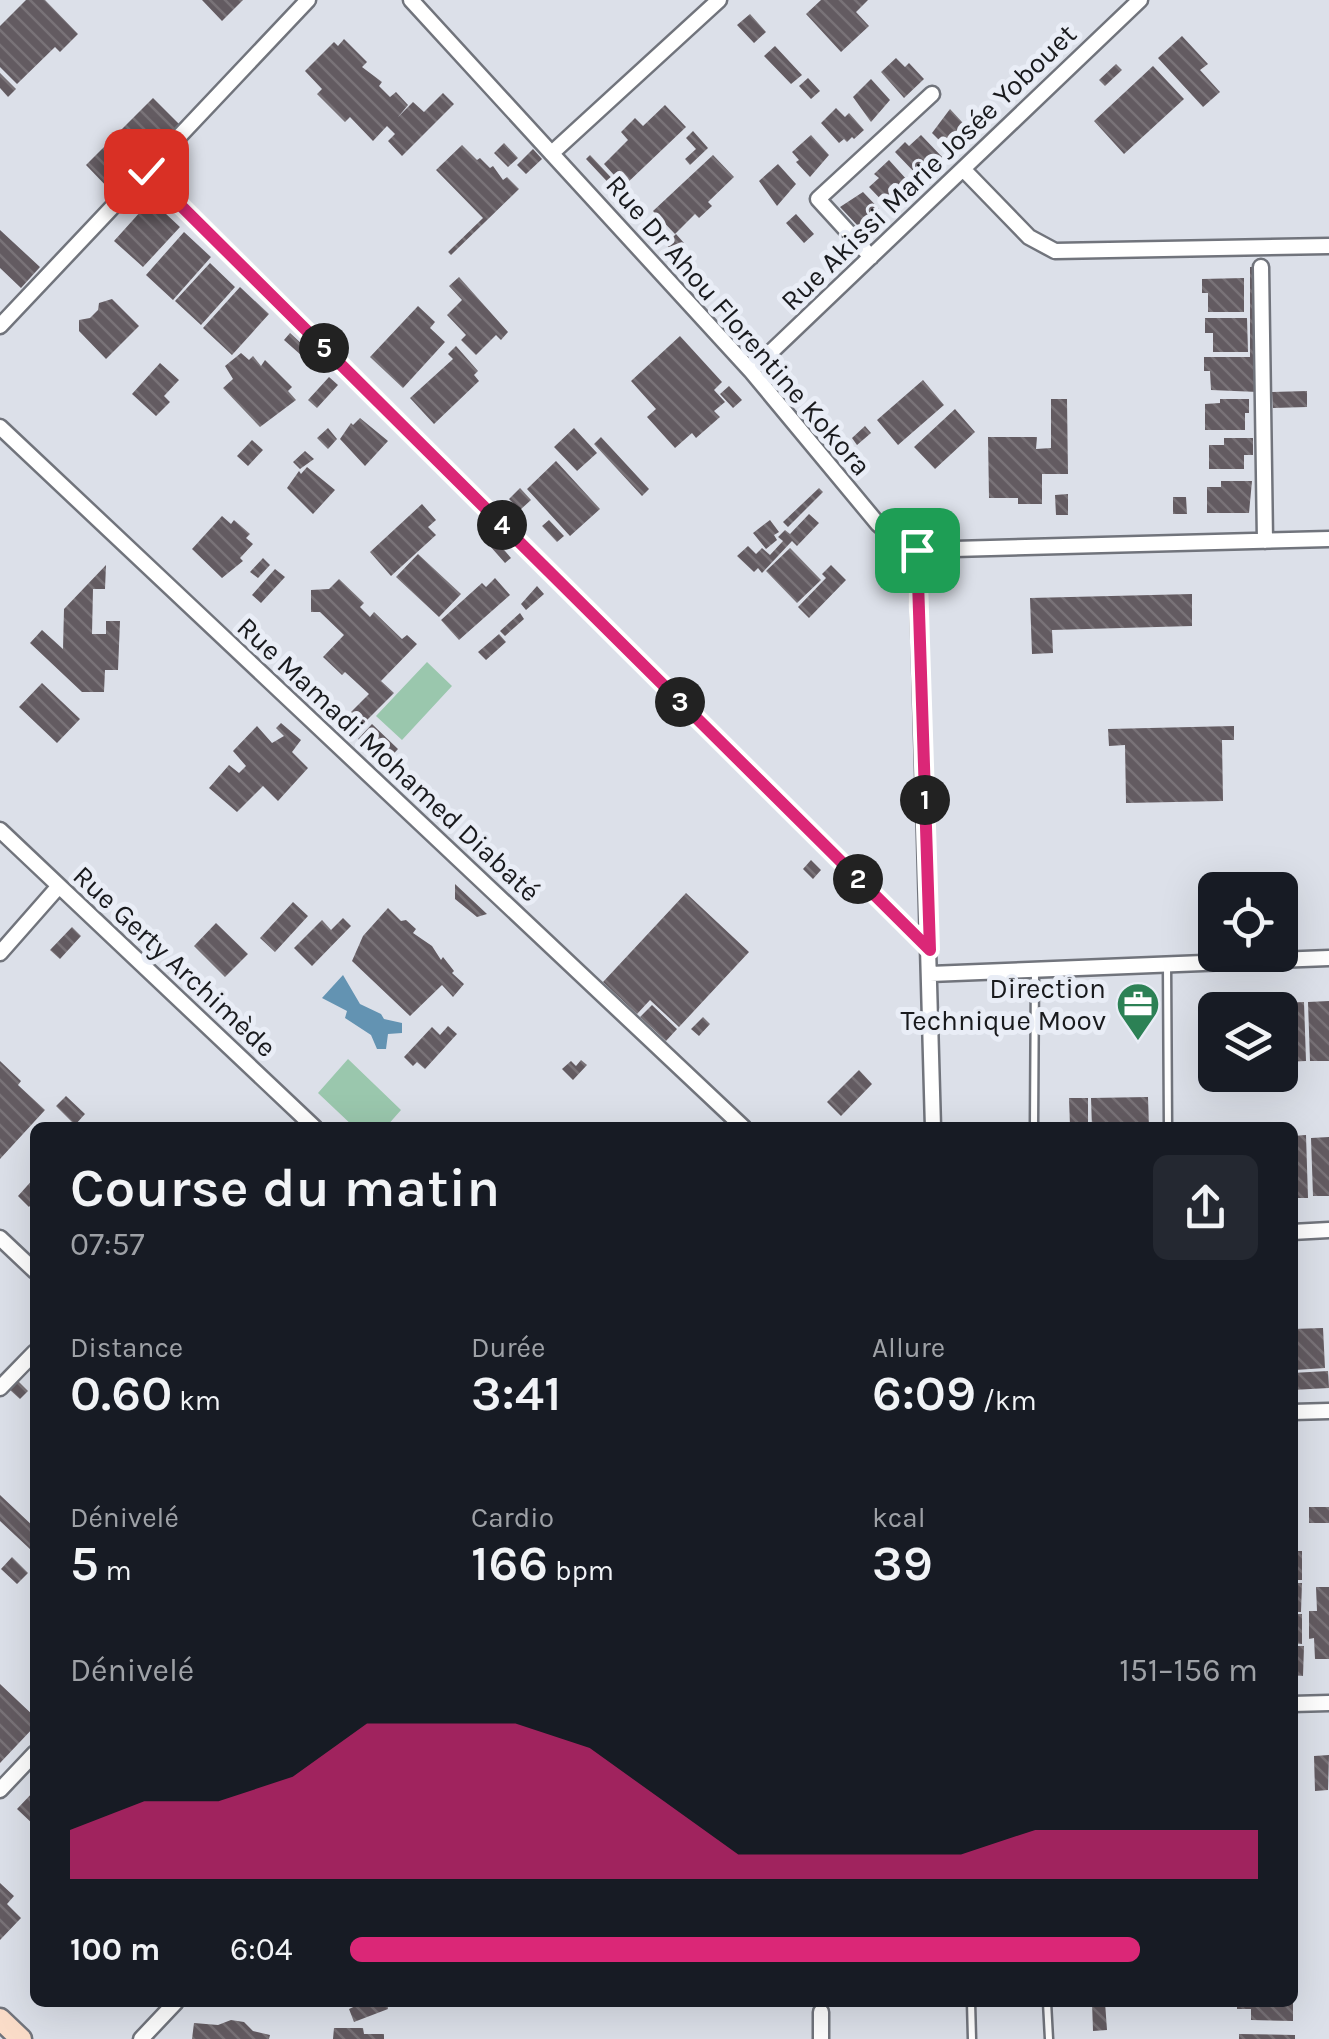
<!DOCTYPE html>
<html lang="fr">
<head>
<meta charset="utf-8">
<style>
  body { margin:0; font-family:Karla,sans-serif; background:#242831; color:#f1f3f6; height:100vh; display:flex; flex-direction:column; font-size:38px; white-space:nowrap }
  * { box-sizing:border-box; margin:0 }
  p { font-size:32px; color:#9ea1a6 }
  .icon { flex:none; width:55px; height:55px; fill:none; stroke:currentColor; stroke-width:2; stroke-linecap:round; stroke-linejoin:round }
  .map { position:relative; flex:1; overflow:hidden }
  .sheet { position:absolute; left:30px; top:1122px; width:1268px; height:885px; display:flex; flex-direction:column; background:#171b24; border-radius:15px; box-shadow:0 10px 40px #0002 }
  .sheet>* { flex:none }
  .fabs { position:absolute; left:1198px; top:872px; display:grid; gap:20px }
  .fabs a { display:grid; place-items:center; width:100px; height:100px; border-radius:15px; background:#171b24; box-shadow:0 10px 40px #0002; font-size:50px }
  .pin { position:absolute; display:grid; place-items:center; width:85px; height:85px; color:#fff; margin:-42px; border-radius:20px; box-shadow:0 5px 15px #0006 }
  .km { position:absolute; width:50px; height:50px; margin:-25px; border-radius:50%; background:#222; color:#fff; font-size:28px; line-height:50px; text-align:center }
  .round { display:grid; place-items:center; flex:none; width:105px; height:105px; border-radius:15px; background:#242831 }
  .head { display:flex; align-items:center; justify-content:space-between; height:170px; padding:0 40px }
  h1 { font-size:55px; font-weight:600; line-height:75px }
  .figures { display:grid; grid-template-columns:repeat(3,1fr); gap:15px; height:170px; padding:10px 40px }
  .figures div { display:grid; align-content:center }
  .figures b { font-size:50px; font-weight:600 }
  .figures small { font-size:28px; font-weight:400 }
  .figures p { font-size:28px }
  .chart { height:280px; padding:20px 40px }
  .chart p { display:flex; justify-content:space-between }
  .chart svg { width:100%; height:180px; margin-top:10px; fill:#db2777; opacity:.7 }
  ul { padding:0 40px; list-style:none; font-size:32px }
  li { display:grid; grid-template-columns:160px 120px 1fr; align-items:center; height:75px }
  li i { height:25px; border-radius:12px; background:#db2777 }
  .map>svg:first-child { display:block }
  .pitch { fill:#9ac7ad }
  .water { fill:#6393b2 }
  .building { fill:url(#building-back-hatch) }
  .lines { fill:none; stroke-linecap:round; stroke-linejoin:round }
  .service-casing { stroke:#71747c; stroke-width:11 }
  .minor-casing { stroke:#71747c; stroke-width:19 }
  .secondary-casing { stroke:#71747c; stroke-width:25 }
  .service { stroke:#fff; stroke-width:6 }
  .minor { stroke:#fff; stroke-width:14 }
  .secondary { stroke:#fadcc8; stroke-width:20 }
  .route-casing { stroke:#fff; stroke-width:20 }
  .route { stroke:#db2777; stroke-width:12 }
  .labels { text-anchor:middle; stroke-width:10; stroke-linejoin:round; paint-order:stroke }
  .street-label { font-size:28px; fill:#191a1d; stroke:#e9edf6 }
  .poi-label { font-size:28px; fill:#191a1d; stroke:#e9edf6; text-anchor:end }
</style>
</head>
<body>
<div class="map">
<svg width="1329" height="2039" viewBox="0 0 1329 2039">
  <defs>
    <pattern id="building-back-hatch" width="6" height="6" patternUnits="userSpaceOnUse" patternTransform="scale(2.5)"><rect width="6" height="6" fill="#635b61"/><path d="M-1 5l2 2M0 0l6 6M5-1l2 2" fill="none" stroke="#797378"/></pattern>
  </defs>
  <rect width="100%" height="100%" fill="#dce0e9"/>
  <path class="pitch" d="M427,662L452,686L402,740L376,716Z
    M348,1059L401,1110L386,1127H354L318,1093Z"/>
  <path class="water" d="M343,975L360,1004L381,1014L384,1019L402,1023V1033L388,1034L386,1049H377L371,1035L345,1018L347,1011L322,998Z"/>
  <path class="building" d="M26,0H45L78,34L60,52L55,47L17,84L0,67V26Z
    M202,0H243L222,21Z
    M821,0H868L856,12L869,26L841,52L806,14Z
    M750,14L766,32L754,43L737,25Z
    M1182,36L1208,64L1200,70L1220,92L1203,107L1158,58Z
    M344,39L367,62L362,67L382,82L379,86L390,97L396,92L408,105L398,117L413,102L424,112L443,93L454,104L402,156L388,141L395,134L387,126L373,141L350,117L345,122L317,94L322,89L305,71L334,42L338,46Z
    M775,46L802,75L791,84L764,56Z
    M896,58L905,67L909,63L924,79L904,98L881,72Z
    M1116,64L1122,70L1105,86L1099,80Z
    M1153,66L1184,99L1124,154L1094,121Z
    M0,73L16,89L8,97L0,88Z
    M808,78L820,91L811,99L799,86Z
    M871,79L890,100L871,122L853,97Z
    M153,98L179,124L111,191L86,165Z
    M665,105L686,127L624,186L604,164L628,140L621,132L635,118L643,126Z
    M836,108L845,117L849,113L864,130L854,139L852,137L847,142L844,139L839,143L821,123Z
    M950,109L974,135L953,154L932,133Z
    M693,131L708,148L690,165L685,159L696,149L686,138Z
    M811,135L829,155L810,177L796,162L799,160L792,152Z
    M921,135L946,161L931,174L924,168L917,175L895,152L905,142L909,146Z
    M504,143L518,158L508,167L494,153Z
    M462,145L477,160L480,158L490,168L493,166L503,180L507,177L519,189L451,255L448,252L483,218L436,170Z
    M533,149L542,159L526,174L517,165Z
    M590,155L621,188L617,192L586,159Z
    M713,155L734,177L708,202L712,206L699,218L695,214L675,234L653,211Z
    M889,160L908,181L905,184L911,190L891,210L869,187L879,178L874,174Z
    M778,164L796,184L777,206L759,181Z
    M863,192L885,215L871,228L864,221L858,226L840,207Z
    M151,200L180,227L143,267L114,241Z
    M796,214L814,234L804,243L786,223Z
    M0,230L40,267L21,288L0,268Z
    M184,232L211,257L173,300L146,275Z
    M676,234L684,243L673,253L666,244Z
    M847,237L854,242L835,264L828,258Z
    M210,263L235,287L201,325L175,301Z
    M1250,267H1257L1258,392L1211,390L1210,371H1204V357H1250Z
    M459,277L508,332L501,340L496,335L476,355L461,340L466,335L447,315L462,300L449,286Z
    M1244,278V312H1208V293H1202V279Z
    M240,287L269,314L232,355L203,328Z
    M112,299L139,326L106,359L79,331V320L90,318L98,310L99,303Z
    M418,306L435,322L430,328L445,342L403,388L370,357Z
    M1205,318H1247L1248,352H1213V333H1205Z
    M290,333L316,357L310,363L284,340Z
    M680,336L722,382L714,390L725,402L714,411L720,417L696,438L692,433L675,448L647,417L656,409L631,381Z
    M456,346L478,371L474,375L479,381L434,424L410,398L453,359L448,354Z
    M241,353L249,360L253,356L261,366L265,360L292,387L288,391L296,400L260,427L223,388L233,379L225,366Z
    M160,363L179,380L164,396L170,402L156,416L132,394Z
    M329,377L338,385L317,408L308,400Z
    M923,380L944,405L898,445L877,420Z
    M729,386L742,400L733,408L720,394Z
    M1307,391V407L1273,408L1272,392Z
    M1051,399H1067L1068,474H1042V504H1018V498H989L988,437H1037L1036,449L1051,448Z
    M1220,399H1249V413H1245V430H1205V404L1220,403Z
    M955,409L975,432L935,469L914,447Z
    M360,418L388,441L365,466L340,439L351,423L353,425Z
    M865,426L871,433L857,445L852,438Z
    M328,428L337,439L328,449L317,438Z
    M574,428L597,453L577,471L554,447Z
    M601,437L649,489L642,496L594,444Z
    M1224,438H1253V455H1244V469H1209V445H1224Z
    M252,440L263,450L248,466L237,456Z
    M305,451L314,459L300,469L293,462Z
    M556,461L600,509L570,536L527,489Z
    M307,467L335,490L313,514L287,488L299,471L301,474Z
    M1221,481H1252L1249,513H1207V487H1221Z
    M520,488L531,500L520,510L509,499Z
    M819,488L823,492L788,527L783,522Z
    M1068,494V515H1056L1055,495Z
    M1173,497H1186L1187,514H1173Z
    M422,504L436,520L428,527L436,535L391,576L370,552Z
    M809,514L819,523L797,546L792,541L762,573L758,568L754,572L737,556L748,546L756,554L762,548L770,555L783,541L778,537L785,530L790,534Z
    M222,516L231,524L234,520L250,534L246,538L253,544L240,558L243,561L222,578L192,549Z
    M549,520L564,536L557,542L542,526Z
    M770,520L779,532L774,535L777,540L766,549L753,533Z
    M488,531L511,558L505,563L482,537Z
    M790,548L821,580L797,603L766,571Z
    M418,554L461,594L439,617L396,577Z
    M263,558L270,565L258,578L250,572Z
    M106,565L105,589H93L92,634H106V621H120L118,670H105L104,692H82L30,643L42,630L63,649L64,609Z
    M831,565L846,580L809,618L798,607L826,578L822,574Z
    M275,569L285,577L261,603L252,595Z
    M495,578L510,595L459,640L441,620L482,583L486,587Z
    M339,579L364,603L360,607L370,617L374,612L402,639L407,635L417,644L381,681L394,693L360,727L348,715L369,694L345,672L342,675L323,657L344,635L320,612H311V590L329,589Z
    M537,586L544,594L526,610L521,604Z
    M1192,594V626L1052,630L1053,653L1032,654L1030,598Z
    M520,613L524,619L505,636L500,631Z
    M499,634L506,642L486,660L478,652Z
    M42,683L80,719L57,743L19,707Z
    M281,723L301,740L292,752L308,768L278,801L263,786L237,812L209,788L229,765L239,773L246,766L233,751L257,726L272,743L284,736L276,728Z
    M372,724L398,749L384,764L358,739Z
    M1234,726V740H1222L1223,801L1126,803L1125,745L1109,746L1108,729Z
    M811,860L821,870L813,879L803,869Z
    M455,884L487,914L477,917L455,899Z
    M686,893L749,952L679,1027L650,1000L637,1014L603,982Z
    M293,902L308,916L275,952L260,938Z
    M388,908L401,921L406,920L416,929L413,933L432,946L441,960L443,957L454,971L452,973L464,984L453,997L442,985L410,1016L352,961L363,936Z
    M343,918L351,926L312,966L294,948L322,920L331,930Z
    M216,923L248,954L225,977L194,946Z
    M72,927L81,936L60,959L50,950Z
    M1329,1001V1061H1310L1308,1002Z
    M1304,1002L1306,1061L1283,1062L1281,1003Z
    M652,1005L677,1029L666,1041L640,1017Z
    M703,1017L710,1024L699,1036L691,1029Z
    M448,1026L457,1034L425,1069L417,1062L413,1066L404,1057L432,1027L440,1035Z
    M581,1060L587,1065L573,1080L562,1069L571,1061L576,1066Z
    M0,1061L21,1081L18,1085L45,1110L0,1159Z
    M859,1070L872,1084L841,1116L827,1102Z
    M66,1096L85,1114L75,1125L56,1106Z
    M1148,1097L1149,1128H1092L1091,1098Z
    M1069,1098H1088V1126H1070Z
    M1306,1135L1308,1198H1292V1136Z
    M1329,1137V1196H1313L1311,1138Z
    M35,1177V1200L29,1207L18,1196Z
    M1323,1328L1325,1368L1295,1370L1292,1329Z
    M1328,1371L1329,1388L1292,1390V1373Z
    M18,1381L28,1391L20,1399L10,1390Z
    M0,1495L35,1528V1545L31,1550L0,1521Z
    M1309,1507H1329V1523H1309Z
    M1292,1551H1302V1580H1292Z
    M12,1557L28,1573L17,1584L1,1569Z
    M1292,1583H1302L1301,1612H1292Z
    M1316,1587H1329V1659H1315L1314,1638L1309,1639V1611H1317Z
    M1292,1614H1302V1644L1292,1643Z
    M1292,1646H1304L1303,1676L1292,1675Z
    M0,1684L35,1717V1726L0,1763Z
    M1329,1755L1328,1790L1315,1791L1314,1756Z
    M35,1790V1826L17,1809Z
    M0,1883L14,1896L7,1904L21,1918L0,1940Z
    M364,2002H387L388,2009L354,2022L349,2009Z
    M1092,2002H1105L1107,2030L1093,2031Z
    M1237,2002H1293V2021L1251,2020V2009H1237Z
    M231,2020L244,2022L253,2031L270,2035L269,2039H192L194,2023L218,2025Z
    M334,2028H363L364,2034H384V2039H333Z
    M1239,2034L1295,2035V2039H1239Z"/>
  <g class="lines">
    <g class="service-casing">
      <path id="service" d="M1167,964L1168,1128
        M1034,1128L1035,970
        M971,2002L972,2039
        M1047,2002L1049,2039"/>
    </g>
    <g class="minor-casing">
      <path id="minor" d="M411,0L751,371L878,524L898,541L917,550L1329,539
        M553,152L719,0
        M963,169L1029,237L1055,251L1329,246
        M146,171L930,950
        M871,257L818,199L932,94
        M1261,267L1265,541
        M0,326L308,0
        M751,371L1140,0
        M0,427L744,1128
        M917,550L933,1128
        M0,830L315,1128
        M0,953L59,886
        M930,974L1329,958
        M1292,1232L1329,1230
        M0,1238L35,1271
        M0,1388L35,1352
        M1292,1412L1329,1411
        M1292,1704L1329,1703
        M0,1790L35,1753
        M821,2012V2039
        M141,2039L176,2002"/>
    </g>
    <g class="secondary-casing">
      <path id="secondary" d="M0,2019L21,2039"/>
    </g>
    <use href="#service" class="service"/>
    <use href="#minor" class="minor"/>
    <use href="#secondary" class="secondary"/>
  </g>
  <g class="lines">
    <g class="route-casing">
      <path id="route" d="M146,171L930,950L917,550"/>
    </g>
    <use href="#route" class="route"/>
  </g>
  <defs>
    <g id="office-pin" transform="scale(2.25)"><path d="M0 17L-7.5 6A9.5 9.5 0 1 1 7.5 6Z" fill="#2c8155" stroke="#e9edf6"/><path d="M-6-3h4V-5.5h4V-3h4V5H-6ZM-1-4.5V-3h2v-1.5ZM-6 0V1H6V0Z" fill="#fff"/></g>
  </defs>
  <g fill-rule="evenodd">
    <use href="#office-pin" x="1138" y="1004"/>
  </g>
  <g class="labels">
    <g class="street-label">
      <text transform="translate(928 167) rotate(-44)" y="10">Rue Akissi Marie Josée Yobouet</text>
      <text transform="translate(739 325) rotate(49)" y="10">Rue Dr Ahou Florentine Kokora</text>
      <text transform="translate(389 759) rotate(43)" y="10">Rue Mamadi Mohamed Diabaté</text>
      <text transform="translate(175 961) rotate(43)" y="10">Rue Gerty Archimède</text>
    </g>
    <g class="poi-label">
      <text x="1106" y="998">Direction<tspan x="1106" dy="32">Technique Moov</tspan></text>
    </g>
  </g>
</svg>
<div class="fabs">
<a><svg class="icon" aria-label="locate" viewBox="0 0 24 24"><circle cx="12" cy="12" r="6"/><path d="M12 2v4M12 18v4M2 12h4M18 12h4"/></svg></a>
<a><svg class="icon" aria-label="layers" viewBox="0 0 24 24"><path d="M12 4l9 5-9 5-9-5zM3 14l9 5 9-5"/></svg></a>
</div>
<div class="pin" style="left:917px;top:550px;background:#1e9e55"><svg class="icon" aria-label="arrive" viewBox="0 0 24 24"><path d="M6 21V4h12l-3 4 3 4H6"/></svg></div>
<div class="pin" style="left:146px;top:171px;background:#d93025"><svg class="icon" aria-label="check" viewBox="0 0 24 24"><path d="M5 12l5 5 9-10"/></svg></div>
<b class="km" style="left:925px;top:800px">1</b>
<b class="km" style="left:858px;top:879px">2</b>
<b class="km" style="left:680px;top:702px">3</b>
<b class="km" style="left:502px;top:525px">4</b>
<b class="km" style="left:324px;top:348px">5</b>
<section class="sheet">
<div class="head"><div><h1>Course du matin</h1><p>07:57</p></div><a class="round"><svg class="icon" aria-label="share" viewBox="0 0 24 24"><path d="M12 15V3M7 8l5-5 5 5M5 13v7h14v-7"/></svg></a></div>
<div class="figures">
<div><p>Distance</p><b>0.60<small> km</small></b></div>
<div><p>Durée</p><b>3:41</b></div>
<div><p>Allure</p><b>6:09<small> /km</small></b></div>
</div>
<div class="figures">
<div><p>Dénivelé</p><b>5<small> m</small></b></div>
<div><p>Cardio</p><b>166<small> bpm</small></b></div>
<div><p>kcal</p><b>39</b></div>
</div>
<div class="chart"><p><span>Dénivelé</span>151–156 m</p>
<svg viewBox="0 0 160 44" preserveAspectRatio="none"><path d="M0 44V32L10 25L20 25L30 19L40 6L50 6L60 6L70 12L80 25L90 38L100 38L110 38L120 38L130 32L140 32L150 32L160 32V44z"/></svg>
</div>
<ul>
<li><b>100 m</b>6:04<i style="width:87%"></i></li>
</ul>
</section>
</div>
</body>
</html>
